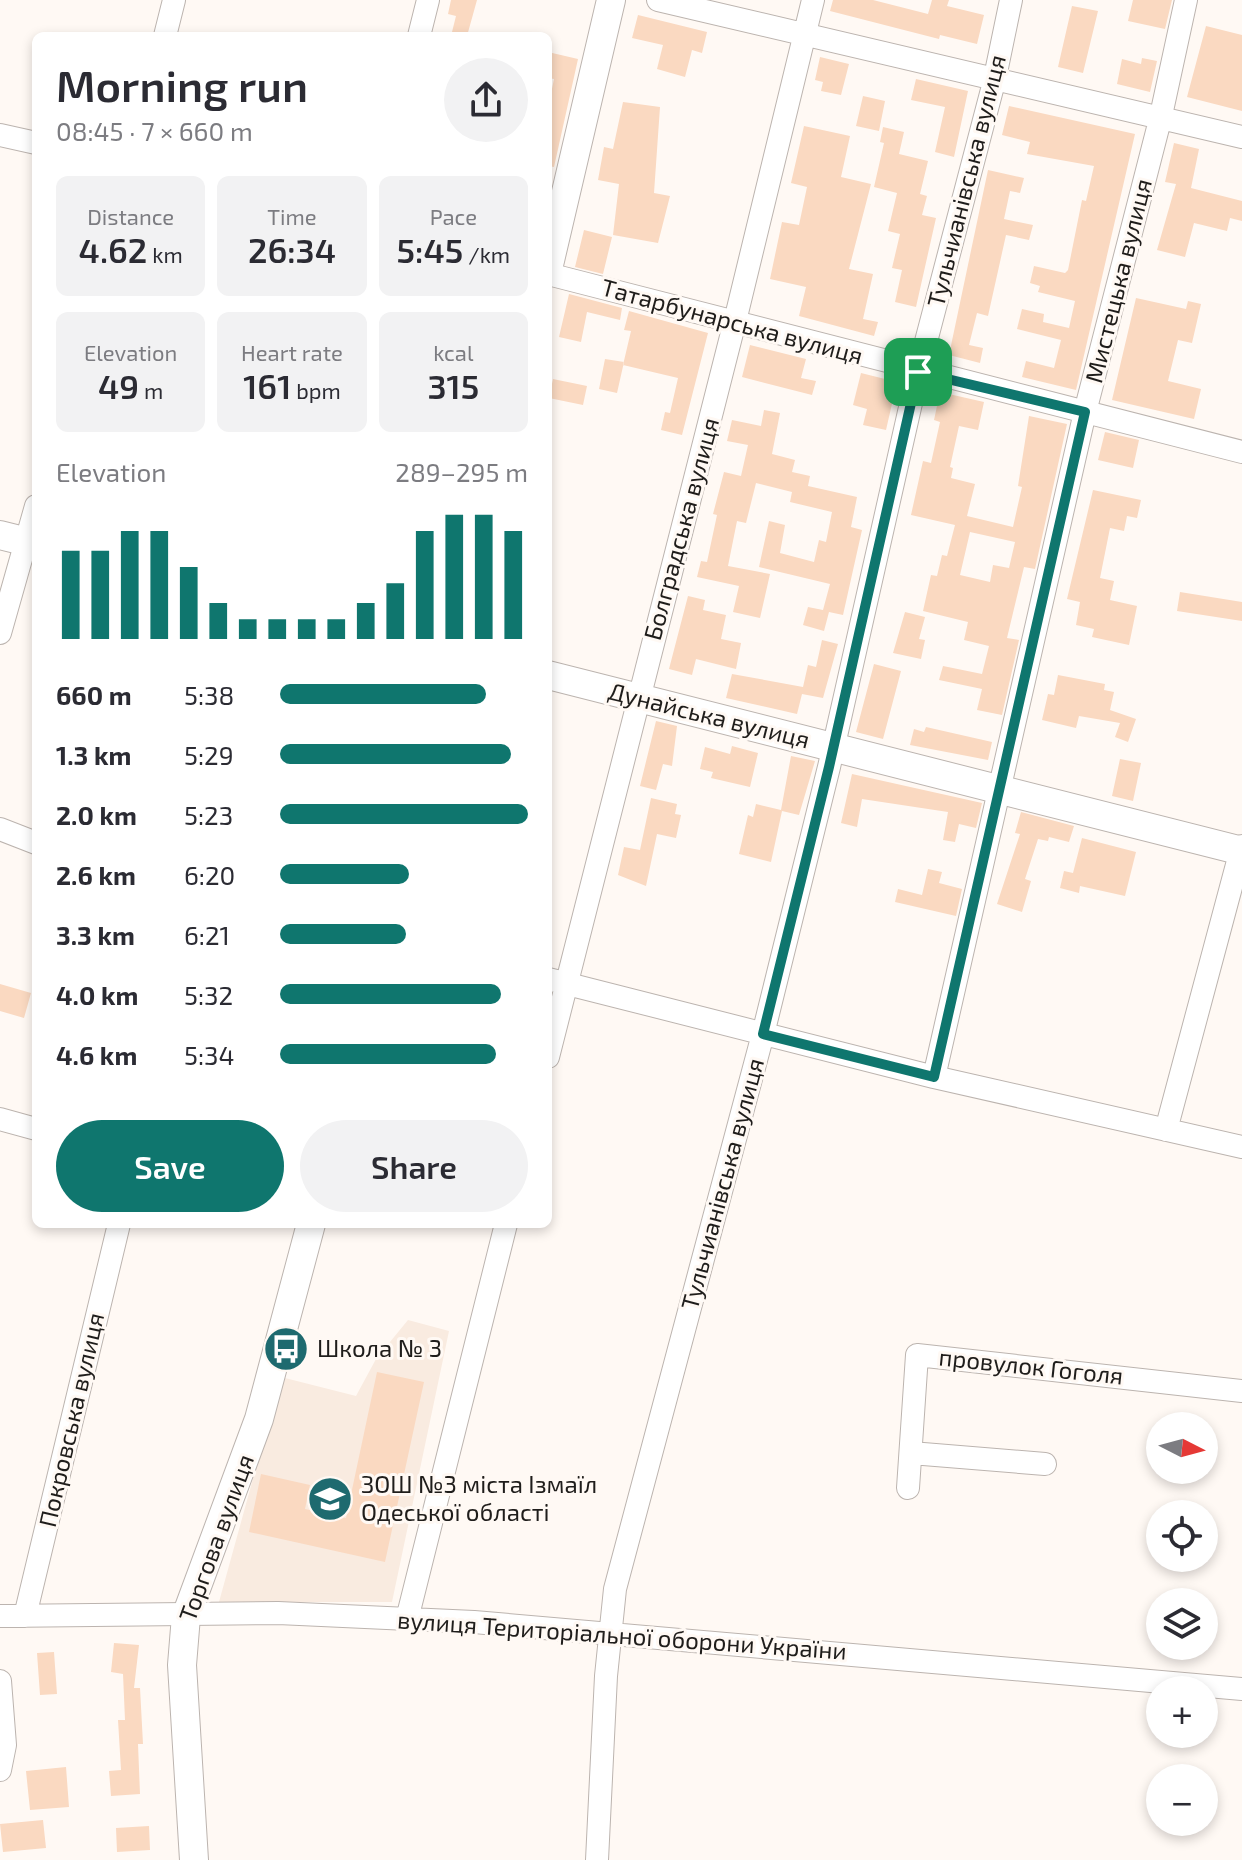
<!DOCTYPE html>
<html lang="en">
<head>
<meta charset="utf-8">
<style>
  body { margin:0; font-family:"Exo 2",sans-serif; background:#f2f2f3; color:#2b2b33; height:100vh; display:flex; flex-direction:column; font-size:30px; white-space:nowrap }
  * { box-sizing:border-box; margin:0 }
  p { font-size:26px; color:#7c7c81 }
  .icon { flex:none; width:44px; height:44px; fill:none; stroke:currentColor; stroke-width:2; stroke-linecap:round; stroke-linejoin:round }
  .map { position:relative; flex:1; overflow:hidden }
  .panel { position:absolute; left:32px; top:32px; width:520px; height:1196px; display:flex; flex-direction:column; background:#fff; border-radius:12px; box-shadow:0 4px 12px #0003 }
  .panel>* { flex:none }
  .needle { width:52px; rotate:96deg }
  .tools { position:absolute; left:1146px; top:1412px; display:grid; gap:16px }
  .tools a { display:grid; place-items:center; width:72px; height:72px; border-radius:50%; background:#fff; box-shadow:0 4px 12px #0003; font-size:40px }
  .pin { position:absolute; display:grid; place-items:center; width:68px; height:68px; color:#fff; margin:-34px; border-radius:16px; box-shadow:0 4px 12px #0006 }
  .round { display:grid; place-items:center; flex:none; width:84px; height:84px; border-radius:42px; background:#f2f2f3 }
  .head { display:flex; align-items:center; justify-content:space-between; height:136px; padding:0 24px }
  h1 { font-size:44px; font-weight:600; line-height:60px }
  .figures { display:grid; grid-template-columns:repeat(3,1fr); gap:12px; height:136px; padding:8px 24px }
  .figures div { display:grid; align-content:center; border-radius:12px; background:#f2f2f3; text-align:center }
  .figures b { font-size:34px; font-weight:600 }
  .figures small { font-size:22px; font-weight:400 }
  .figures p { font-size:22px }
  .chart { height:224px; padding:16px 24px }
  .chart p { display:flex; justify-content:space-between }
  .chart svg { width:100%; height:144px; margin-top:8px; stroke:#0f766e; stroke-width:6 }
  .button { display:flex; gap:16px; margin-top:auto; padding:16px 24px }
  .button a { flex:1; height:92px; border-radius:48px; background:#0f766e; color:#fff; font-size:32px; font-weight:600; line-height:92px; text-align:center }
  .button a+a { background:#f2f2f3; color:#2b2b33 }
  ul { padding:0 24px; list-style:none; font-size:26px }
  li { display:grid; grid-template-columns:128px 96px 1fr; align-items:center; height:60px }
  li i { height:20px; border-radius:10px; background:#0f766e }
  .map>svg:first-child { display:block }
  .built { fill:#f9ebe0 }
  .building { fill:#fad9c1; fill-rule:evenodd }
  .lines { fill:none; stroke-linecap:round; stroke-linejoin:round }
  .minor-casing { stroke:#bcb4af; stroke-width:24 }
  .major-casing { stroke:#bcb4af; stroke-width:30 }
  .minor { stroke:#fff; stroke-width:22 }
  .major { stroke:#fff; stroke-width:28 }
  .route-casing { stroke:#fff; stroke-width:16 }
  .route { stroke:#0f766e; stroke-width:10 }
  .labels { text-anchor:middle; stroke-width:6; stroke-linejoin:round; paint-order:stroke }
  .street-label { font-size:24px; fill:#1f1d1b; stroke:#fff9f4 }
  .poi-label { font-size:24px; fill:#1f1d1b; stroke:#fff9f4; text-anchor:start }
</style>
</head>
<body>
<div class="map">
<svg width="1242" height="1860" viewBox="0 0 1242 1860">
  <rect width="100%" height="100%" fill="#fff9f4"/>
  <path class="built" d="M408,1320L449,1331L392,1602H219L281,1377L356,1396L376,1359Z"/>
  <path class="building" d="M451,0H477L467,36H451L456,16L448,14Z
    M833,0H873L928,14L932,0H949L947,6L984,15L977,44L940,35L939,39L830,11Z
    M1133,0H1172L1165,29L1128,21Z
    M1072,6L1098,11L1083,73L1058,67Z
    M638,15L707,32L702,53L692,50L685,77L657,69L663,45L632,38Z
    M1206,26L1242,35V111L1187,97Z
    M548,52L578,59L554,167L548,166V108L554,79L548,78Z
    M820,57L849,64L841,95L821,91L823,82L815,80Z
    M1142,58L1157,61L1150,92L1117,84L1122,59L1141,64Z
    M916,79L968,91L954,157L935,152L945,107L911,100Z
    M863,96L885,101L879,131L856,126Z
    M623,102L660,107L654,193L670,196L658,243L613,235L619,184L598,180L604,147L613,149Z
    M1009,106L1135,134L1076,390L1022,377L1026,361L1054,368L1061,340L1017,329L1022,309L1044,314L1043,322L1069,328L1075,301L1038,292L1040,286L1030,283L1034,266L1065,273L1068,270L1082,200L1086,201L1094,166L1027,154L1030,142L1002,135Z
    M804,126L850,136L841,177L871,184L849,269L873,274L863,319L878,322L874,336L799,316L806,287L770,279L782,222L799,225L807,187L791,183Z
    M883,127L904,132L899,154L928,161L920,194L927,196L922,215L936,218L916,307L895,302L902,270L892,268L900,234L888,231L897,193L874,187L884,143L880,142Z
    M1174,143L1199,149L1191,188L1242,201V221L1230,218L1227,231L1194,223L1185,257L1157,250L1176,184L1165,182Z
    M988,170L1024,178L1020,193L1010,191L1004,219L1033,225L1029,240L1006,235L988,316L977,313L969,345L983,348L980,363L949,355Z
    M584,230L612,237L603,274L575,267Z
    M569,294L622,308L620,320L587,312L581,342L559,337Z
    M1136,298L1186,309L1188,301L1201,304L1192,343L1178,340L1168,381L1201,389L1194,419L1112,400Z
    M629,311L708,333L682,435L661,430L665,412L670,413L678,378L623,365L631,331L624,330Z
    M750,345L806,359L801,378L816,381L812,395L742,377Z
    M605,359L624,362L617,393L599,389Z
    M861,373L897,382L886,430L863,425L867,409L853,405Z
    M553,379L587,386L583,405L549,398Z
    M940,392L984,402L978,430L959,426L950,467L953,468L951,478L975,484L967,516L1013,527L1022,487L1018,486L1029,416L1067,424L1035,569L1024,567L1007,638L1019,640L1002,715L977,710L982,689L939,680L943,666L982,674L989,646L964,640L968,622L923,611L931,575L937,576L942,555L947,556L955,525L911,515L923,461L931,463L940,422L934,420ZM970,532L1015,542L1009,568L993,565L990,582L960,575Z
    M764,410L780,413L772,454L795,460L792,472L810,476L808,486L857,497L851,527L862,530L843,615L829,612L824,631L803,625L808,607L823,610L830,584L759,567L769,521L785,525L780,553L814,562L819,540L826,542L832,512L790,502L792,492L756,483L746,523L737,521L728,566L770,574L760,618L733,612L739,586L697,577L701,561L707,562L717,515L713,514L724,472L741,476L748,445L727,441L732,420L761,426Z
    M1105,432L1139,440L1133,468L1098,460Z
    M1093,490L1141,500L1137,518L1127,516L1124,531L1110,528L1100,578L1114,581L1110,600L1137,606L1129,645L1092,637L1094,629L1076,625L1080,602L1067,599Z
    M1180,592L1242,602V621L1177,611Z
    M688,596L705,600L703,610L726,615L721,639L741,643L736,669L696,659L692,675L669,669Z
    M905,612L925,617L919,639L925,640L921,659L893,653Z
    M822,640L838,644L823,698L802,694L797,714L726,698L732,674L803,687L808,665L816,667Z
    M874,664L901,671L883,739L856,732Z
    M1058,675L1105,684L1104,690L1114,692L1110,710L1136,719L1128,742L1115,737L1120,723L1079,716L1076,728L1042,720L1048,694L1054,695Z
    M656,721L677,726L672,766L663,764L656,790L640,786Z
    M926,727L992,742L988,760L910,745L914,729L924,732Z
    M732,746L758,753L750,787L711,778L713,772L700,769L705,747L730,754Z
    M791,756L815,761L799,815L782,811L771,862L739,854L748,815L753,817L756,804L781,810Z
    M1120,759L1141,763L1133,801L1112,796Z
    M852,774L982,803L976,828L959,824L955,842L943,840L948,812L862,799L857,827L841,823Z
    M651,798L677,804L675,814L681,815L676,838L657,834L646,886L618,875L624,847L640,850Z
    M1021,812L1074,826L1069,842L1049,837L1048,841L1038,839L1025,879L1031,881L1022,912L997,904L1020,834L1015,833Z
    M1082,838L1136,852L1125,896L1080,886L1079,893L1060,888L1064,871L1073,873Z
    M928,869L942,872L939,883L962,889L956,916L895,902L898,889L922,895Z
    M0,984L31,993L24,1018L0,1011Z
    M377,1372L424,1382L385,1562L249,1532L261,1474L310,1485L305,1509L346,1518Z
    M114,1643L139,1645L134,1688H140L143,1744H138L140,1794L111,1796L109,1771L121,1770L118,1720H125L123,1674L111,1672Z
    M54,1652L57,1694L40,1695L37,1653Z
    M66,1767L69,1807L30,1810L26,1771Z
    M43,1820L46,1848L3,1852L0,1824Z
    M149,1826L150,1850L117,1852L116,1828Z"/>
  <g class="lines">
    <g class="minor-casing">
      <path id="minor" d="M658,0L1242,137
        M165,36L174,0
        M419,36L428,0
        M0,135L36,143
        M548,274L1242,452
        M0,633L36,506
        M0,829L36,843
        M548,979L934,1077L1242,1147
        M548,1057L735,321L813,0
        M934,1077L1085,412L1160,120L1186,0
        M0,1119L36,1129
        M1166,1130L1242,846
        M911,1453L1045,1464
        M908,1488L917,1355L1242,1391
        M0,1616L278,1613L474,1622L1242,1689
        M25,1616L119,1224
        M407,1619L506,1224
        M0,1681L5,1745L0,1770
        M597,1860L606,1676L615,1589L763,1034L829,767L918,372L994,82L1011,0"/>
    </g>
    <g class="major-casing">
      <path id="major" d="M548,269L611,0
        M0,535L36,544
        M548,675L1242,851
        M194,1860L182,1665L186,1616L259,1419L311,1224"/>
    </g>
    <use href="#minor" class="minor"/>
    <use href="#major" class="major"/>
  </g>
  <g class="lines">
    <g class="route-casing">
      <path id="route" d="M918,372L1085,412L934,1077L763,1034L829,767Z"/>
    </g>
    <use href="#route" class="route"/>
  </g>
  <defs>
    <g id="bus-disc" transform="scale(2.3)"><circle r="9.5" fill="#1e6a6f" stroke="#fff9f4"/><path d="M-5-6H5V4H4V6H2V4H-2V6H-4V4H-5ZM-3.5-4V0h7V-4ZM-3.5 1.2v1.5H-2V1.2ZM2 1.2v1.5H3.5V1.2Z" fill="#fff"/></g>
    <g id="school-disc" transform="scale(2.3)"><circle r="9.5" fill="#1e6a6f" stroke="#fff9f4"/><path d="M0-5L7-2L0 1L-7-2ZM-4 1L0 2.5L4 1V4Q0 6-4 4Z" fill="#fff"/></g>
  </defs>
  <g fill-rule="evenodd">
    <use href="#bus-disc" x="286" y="1349"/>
    <use href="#school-disc" x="330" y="1499"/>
  </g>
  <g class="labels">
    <g class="street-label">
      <text transform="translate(967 181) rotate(-76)" y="8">Тульчианівська вулиця</text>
      <text transform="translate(1119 281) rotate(-76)" y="8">Мистецька вулиця</text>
      <text transform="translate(732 322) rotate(15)" y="8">Татарбунарська вулиця</text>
      <text transform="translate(682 529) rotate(-75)" y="8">Болградська вулиця</text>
      <text transform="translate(709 716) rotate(14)" y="8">Дунайська вулиця</text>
      <text transform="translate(723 1184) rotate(-75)" y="8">Тульчианівська вулиця</text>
      <text transform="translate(1031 1367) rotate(6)" y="8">провулок Гоголя</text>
      <text transform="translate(72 1420) rotate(-77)" y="8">Покровська вулиця</text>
      <text transform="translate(217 1538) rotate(-70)" y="8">Торгова вулиця</text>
      <text transform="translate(622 1636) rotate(4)" y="8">вулиця Територіальної оборони України</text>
    </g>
    <g class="poi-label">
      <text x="317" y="1357">Школа № 3</text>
      <text x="361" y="1493">ЗОШ №3 міста Ізмаїл<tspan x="361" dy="28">Одеської області</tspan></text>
    </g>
  </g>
</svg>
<div class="tools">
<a><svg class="needle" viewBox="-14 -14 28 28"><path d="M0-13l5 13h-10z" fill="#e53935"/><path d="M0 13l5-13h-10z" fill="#7c7c81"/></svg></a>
<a><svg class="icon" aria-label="locate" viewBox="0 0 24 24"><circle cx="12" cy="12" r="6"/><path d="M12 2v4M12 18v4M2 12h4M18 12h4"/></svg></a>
<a><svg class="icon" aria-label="layers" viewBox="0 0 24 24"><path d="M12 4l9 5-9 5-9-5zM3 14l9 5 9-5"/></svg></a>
<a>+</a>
<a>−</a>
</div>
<div class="pin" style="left:918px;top:372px;background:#1e9e55"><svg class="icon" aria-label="arrive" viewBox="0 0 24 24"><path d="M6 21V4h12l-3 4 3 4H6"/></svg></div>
<section class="panel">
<div class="head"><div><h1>Morning run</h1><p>08:45 · 7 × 660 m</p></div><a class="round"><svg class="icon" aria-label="share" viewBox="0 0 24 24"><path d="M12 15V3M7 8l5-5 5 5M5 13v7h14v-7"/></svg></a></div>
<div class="figures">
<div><p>Distance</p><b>4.62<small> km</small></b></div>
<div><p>Time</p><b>26:34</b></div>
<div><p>Pace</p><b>5:45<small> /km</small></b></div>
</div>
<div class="figures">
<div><p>Elevation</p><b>49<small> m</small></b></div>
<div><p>Heart rate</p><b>161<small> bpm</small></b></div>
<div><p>kcal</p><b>315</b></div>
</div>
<div class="chart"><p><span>Elevation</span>289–295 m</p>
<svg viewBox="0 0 160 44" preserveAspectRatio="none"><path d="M5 44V17M15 44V17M25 44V11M35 44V11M45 44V22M55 44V33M65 44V38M75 44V38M85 44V38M95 44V38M105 44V33M115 44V27M125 44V11M135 44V6M145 44V6M155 44V11"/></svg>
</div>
<ul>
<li><b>660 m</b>5:38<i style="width:83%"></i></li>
<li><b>1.3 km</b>5:29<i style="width:93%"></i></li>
<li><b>2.0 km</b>5:23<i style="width:100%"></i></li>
<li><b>2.6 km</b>6:20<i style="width:52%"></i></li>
<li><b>3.3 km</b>6:21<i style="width:51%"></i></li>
<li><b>4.0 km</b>5:32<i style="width:89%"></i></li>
<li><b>4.6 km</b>5:34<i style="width:87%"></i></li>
</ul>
<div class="button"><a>Save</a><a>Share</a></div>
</section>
</div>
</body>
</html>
